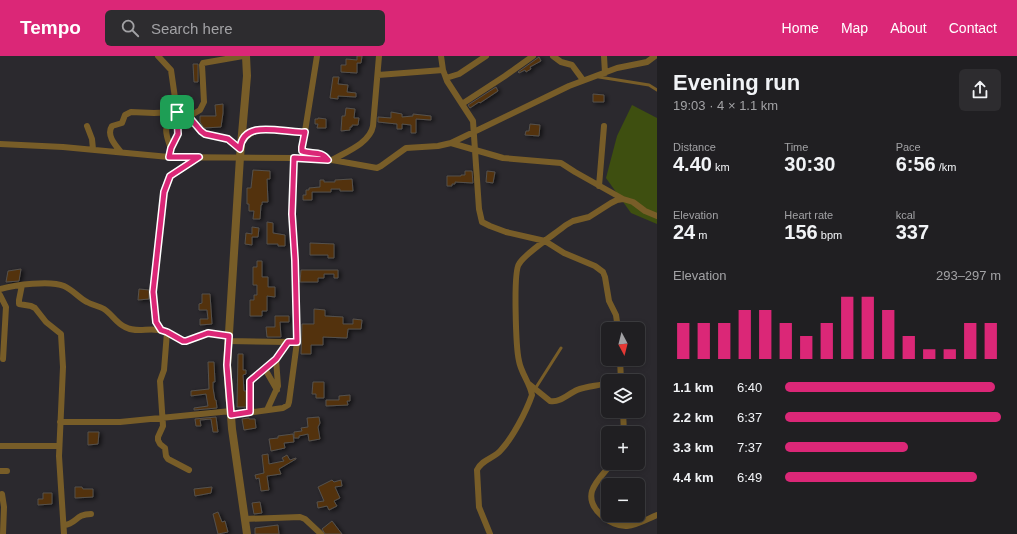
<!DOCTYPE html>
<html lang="en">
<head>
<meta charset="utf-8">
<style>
  body { margin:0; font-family:Arial,sans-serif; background:#2d2c2f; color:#f1f3f6; height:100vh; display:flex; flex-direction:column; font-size:15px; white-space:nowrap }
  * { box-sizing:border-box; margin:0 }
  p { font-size:13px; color:#a2a2a5 }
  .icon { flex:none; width:22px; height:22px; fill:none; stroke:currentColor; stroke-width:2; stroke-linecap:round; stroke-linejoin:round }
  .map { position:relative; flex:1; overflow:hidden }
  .details { display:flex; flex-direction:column; background:#201f22; width:360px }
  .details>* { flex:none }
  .needle { width:26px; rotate:173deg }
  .fabs { position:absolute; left:601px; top:266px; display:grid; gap:8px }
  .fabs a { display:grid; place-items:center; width:44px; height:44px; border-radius:6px; background:#201f22; box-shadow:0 2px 6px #0003,0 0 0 1px #3d3d40; font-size:20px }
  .pin { position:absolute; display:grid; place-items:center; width:34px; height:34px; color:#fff; margin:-17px; border-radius:8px; box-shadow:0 2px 6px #0006 }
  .round { display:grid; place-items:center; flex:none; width:42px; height:42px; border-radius:6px; background:#2d2c2f }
  .headline { display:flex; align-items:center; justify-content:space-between; height:68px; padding:0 16px }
  h1 { font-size:22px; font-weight:600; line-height:30px }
  .metrics { display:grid; grid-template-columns:repeat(3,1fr); gap:6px; height:68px; padding:4px 16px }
  .metrics div { display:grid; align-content:center }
  .metrics b { font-size:20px; font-weight:600 }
  .metrics small { font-size:11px; font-weight:400 }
  .metrics p { font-size:11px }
  .chart { height:112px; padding:8px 16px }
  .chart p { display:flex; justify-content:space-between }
  .chart svg { width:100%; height:72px; margin-top:4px; stroke:#db2777; stroke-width:6 }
  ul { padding:0 16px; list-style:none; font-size:13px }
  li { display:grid; grid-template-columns:64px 48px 1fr; align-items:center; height:30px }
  li i { height:10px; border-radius:5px; background:#db2777 }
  header { display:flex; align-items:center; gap:24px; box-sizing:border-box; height:56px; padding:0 20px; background:#db2777; color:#fff }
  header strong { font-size:19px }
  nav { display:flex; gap:22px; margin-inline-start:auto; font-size:14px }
  .search { width:280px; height:36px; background:#2d2c2f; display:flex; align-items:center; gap:10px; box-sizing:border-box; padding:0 14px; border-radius:6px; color:#a2a2a5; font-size:15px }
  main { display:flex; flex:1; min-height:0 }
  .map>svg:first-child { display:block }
  .green { fill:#3e4f10 }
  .building { fill:#52320b; stroke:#55514d; filter:url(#shadow) }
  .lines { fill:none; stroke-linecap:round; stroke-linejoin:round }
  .service { stroke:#785d28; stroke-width:3 }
  .minor { stroke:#785d28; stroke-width:6 }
  .tertiary { stroke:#785d28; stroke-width:8 }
  .route-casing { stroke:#fff; stroke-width:8 }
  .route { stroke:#db2777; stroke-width:5 }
</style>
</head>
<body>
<header>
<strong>Tempo</strong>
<div class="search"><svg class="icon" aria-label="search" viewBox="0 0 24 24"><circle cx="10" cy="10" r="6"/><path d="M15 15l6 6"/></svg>Search here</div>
<nav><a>Home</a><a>Map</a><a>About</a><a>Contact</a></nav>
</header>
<main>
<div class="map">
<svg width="657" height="478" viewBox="0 0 657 478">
  <defs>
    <filter id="shadow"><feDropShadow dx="2.5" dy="1.5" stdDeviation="2" flood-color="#0009"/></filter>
  </defs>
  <rect width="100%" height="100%" fill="#2b292e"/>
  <path class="green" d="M632,49L657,62V168L631,157L606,122L617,80Z"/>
  <path class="building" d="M357,0H362L361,7H357V17L341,16V9H346V3L357,4Z
    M539,1L541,5L530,11L531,13L526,16L525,14L519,17L518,16Z
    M193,8H198V26H194Z
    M333,21H339L338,28L348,29L347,36L356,37V41L338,40V43L330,42Z
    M496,31L498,35L480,47L479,46L470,52L468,49Z
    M593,38L604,39V46H593Z
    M223,48V57L221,71L204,72L200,66V60H216L215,49Z
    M346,52L355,53L354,62H359L358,69H352V71H350V74L341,75L342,60H345Z
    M391,56L402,58V61L413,60V58L431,60V64L416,63V77H411V69L402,68V73H397V68L378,66V61L391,62Z
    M318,62L326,63V72H317L318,68H315V63H318Z
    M530,68L540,69L539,80L525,79L526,75H529Z
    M253,114L270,115V123H267L268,146H262V149H261L260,163H253L254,155H249V148H247V132H251Z
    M465,115H472L473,127L455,126V128H452V130H447V120H461V119H465Z
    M487,115L495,116L493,127L486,126Z
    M352,123L353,135H340V133H331V136H312V144H303V139H306V134H309V132L320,131V124H324V126H335V124Z
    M267,166L273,167V177L285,179V190H278V188H267Z
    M252,171L259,172L258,181H252V189L245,188L246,177L252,178Z
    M310,187L334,188V202H328V199H310Z
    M257,205H262V221H268V231H275V241L267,240V255H262V260H250V244H254V239H257V229H253V211H257Z
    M21,213L19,225L6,226L8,215Z
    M301,214H338V222H334V218H324V222H318V226H300Z
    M139,233L149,234V243L138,244Z
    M202,238H210L212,268L200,269V263H208L207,254H199V248L202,247Z
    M314,253L325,254V260L343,261V268H353V263L362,264L361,273H348L347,282L323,281V289H311V298H301L302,268H314Z
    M275,260H289V266H280L281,281H267L266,271H275Z
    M238,298H243V314H246V318L243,319L244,335H246V351H237Z
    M208,306H214L215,326H213V332L215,344H216L217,352L194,354V352L208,350L206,338L191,340V335L209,333Z
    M313,326H324V342H316V338H312Z
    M350,339V345H347L348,349L326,350V344H339V340Z
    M216,361L218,376H213L211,363L200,364L201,370H196L195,363Z
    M319,361L320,367L318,371L320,383L309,385L308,378L299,380V382H294V376L302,375L301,372L308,371L307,362Z
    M249,362V363H255L256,372L244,374L242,363Z
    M88,376H99L98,388L88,389Z
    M293,378L294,386L284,387L285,392L271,395L269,383L278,382V380Z
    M268,398L269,408L284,405L282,402L287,399L290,404L296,402V403L279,413L281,418L267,420L269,434L261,435L259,422L256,423L255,419L264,417L262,399Z
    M332,424L334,426L341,424L342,430L335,431L340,442L334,445L337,450L329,454L327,450L318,452L317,446L324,445L318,431Z
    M75,431H82L83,433H93V441L75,442Z
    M212,431L211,437L195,440L194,433Z
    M43,437H52V448L38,449V443H43Z
    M260,446L262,457L254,458L252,447Z
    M218,456L222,466L225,465L228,476L218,478L213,458Z
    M332,465L342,478H325L322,473Z
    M278,469L279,478H255V472Z"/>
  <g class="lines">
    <path class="service" d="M599,21L649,29L657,34
      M535,333L561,292"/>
    <path class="minor" d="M158,0L171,14L177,56L178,78L171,93L169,101
      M317,0L302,94L305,96L323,99L328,104
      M441,0L443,14L447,25L473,65L479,153L482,166L490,170L506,176L545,185L564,197L595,210L603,216L605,221L609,245L616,259L618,273
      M553,0L561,6L572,9L583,24
      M604,0L605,17
      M378,19L443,14
      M446,22L459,18L486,0
      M462,48L505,20L533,0
      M188,61L200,54L204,46L202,9L203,7L243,0
      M87,70L92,83L93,93
      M242,86C260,62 281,79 305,76
      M451,87L503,102L561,107L575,116L623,143
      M0,88L63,91L169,101L294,102L332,104L377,112L381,110L406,92L438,90L451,87L569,30L617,12L647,6L655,0
      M171,93C166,78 161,70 177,62
      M121,96C115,89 106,79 112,70L122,67L125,59L131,56L154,57L177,56L190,62L201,75L205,78L228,83L240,93
      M332,104C346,96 370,87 373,70L379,0
      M599,130L604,70
      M22,229L19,244V248L31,250L35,252L46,266L61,278L63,311L59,400L64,478
      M0,233C15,229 50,224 64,230C73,234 79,242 87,246C92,249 99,250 104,253C112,258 116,267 125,271C136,277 147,272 158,274C168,275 176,284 186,285L208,277L229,280
      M0,239L6,251L3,303
      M161,275L156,266L153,236L164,136L170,120L198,102
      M167,276L164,314L160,325L163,370L158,381V384L160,388L165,392L166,400L168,403L189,414
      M229,285L289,286
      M620,303L621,325
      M265,313L277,334
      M612,325L621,321
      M529,328L550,345C560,347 568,338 577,334C586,330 598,330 608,327
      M267,354L278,330L276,303
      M623,355L624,377
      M250,356V325L276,303L288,286
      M231,359L283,352L288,349L289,346L297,286L295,204L292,158L294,102
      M60,366H120L231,355
      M0,390H59
      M612,407C606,415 595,425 592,435C587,453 611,471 627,470C638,469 647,463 657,459
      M0,415H7
      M2,438L4,451L3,478
      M244,463L300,461L305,463L321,478
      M64,469C77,468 75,458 91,458
      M490,478L479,451L477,414C482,403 495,402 501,394C513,381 526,356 532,339C530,327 521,317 519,305C516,293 513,216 519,208C525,197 555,178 566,169L573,165L589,161L611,147L617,144L623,143L633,146L645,155L657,160"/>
    <path class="tertiary" d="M246,0L247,20L240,101L227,309L232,373L247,478"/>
  </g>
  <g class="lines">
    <g class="route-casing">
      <path id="route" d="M177,56L190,62L201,75L205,78L228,83L240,93C243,61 285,78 305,76L302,91V95C312,99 321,94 328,104L294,102L292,158L295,204L297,286H288L276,303L250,325V356L231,359L227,309L229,280L208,277L186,285H183L167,276L161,274L156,266L153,236L164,136L170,120L199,101H169L171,92L178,78Z"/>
    </g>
    <use href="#route" class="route"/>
  </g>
</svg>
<div class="fabs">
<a><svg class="needle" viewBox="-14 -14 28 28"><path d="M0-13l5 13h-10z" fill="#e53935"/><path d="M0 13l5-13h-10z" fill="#a2a2a5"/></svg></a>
<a><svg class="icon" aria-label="layers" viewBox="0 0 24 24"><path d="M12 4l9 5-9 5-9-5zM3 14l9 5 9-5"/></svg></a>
<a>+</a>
<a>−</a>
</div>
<div class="pin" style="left:177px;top:56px;background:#1e9e55"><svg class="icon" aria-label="arrive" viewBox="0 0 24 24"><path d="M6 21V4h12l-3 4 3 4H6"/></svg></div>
</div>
<section class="details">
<div class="headline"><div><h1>Evening run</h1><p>19:03 · 4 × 1.1 km</p></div><a class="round"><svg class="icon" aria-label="share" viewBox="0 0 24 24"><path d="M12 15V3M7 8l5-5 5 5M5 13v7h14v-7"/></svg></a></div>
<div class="metrics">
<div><p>Distance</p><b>4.40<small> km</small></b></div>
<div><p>Time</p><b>30:30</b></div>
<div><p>Pace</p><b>6:56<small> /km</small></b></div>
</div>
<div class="metrics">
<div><p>Elevation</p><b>24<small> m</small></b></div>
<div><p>Heart rate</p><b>156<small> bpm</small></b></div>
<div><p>kcal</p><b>337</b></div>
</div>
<div class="chart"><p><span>Elevation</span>293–297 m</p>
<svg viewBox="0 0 160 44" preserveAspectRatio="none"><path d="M5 44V22M15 44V22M25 44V22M35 44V14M45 44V14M55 44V22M65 44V30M75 44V22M85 44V6M95 44V6M105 44V14M115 44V30M125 44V38M135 44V38M145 44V22M155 44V22"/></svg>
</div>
<ul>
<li><b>1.1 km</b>6:40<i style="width:97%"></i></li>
<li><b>2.2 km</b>6:37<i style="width:100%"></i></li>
<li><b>3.3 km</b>7:37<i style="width:57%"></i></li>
<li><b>4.4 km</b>6:49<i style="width:89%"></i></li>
</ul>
</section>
</main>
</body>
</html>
